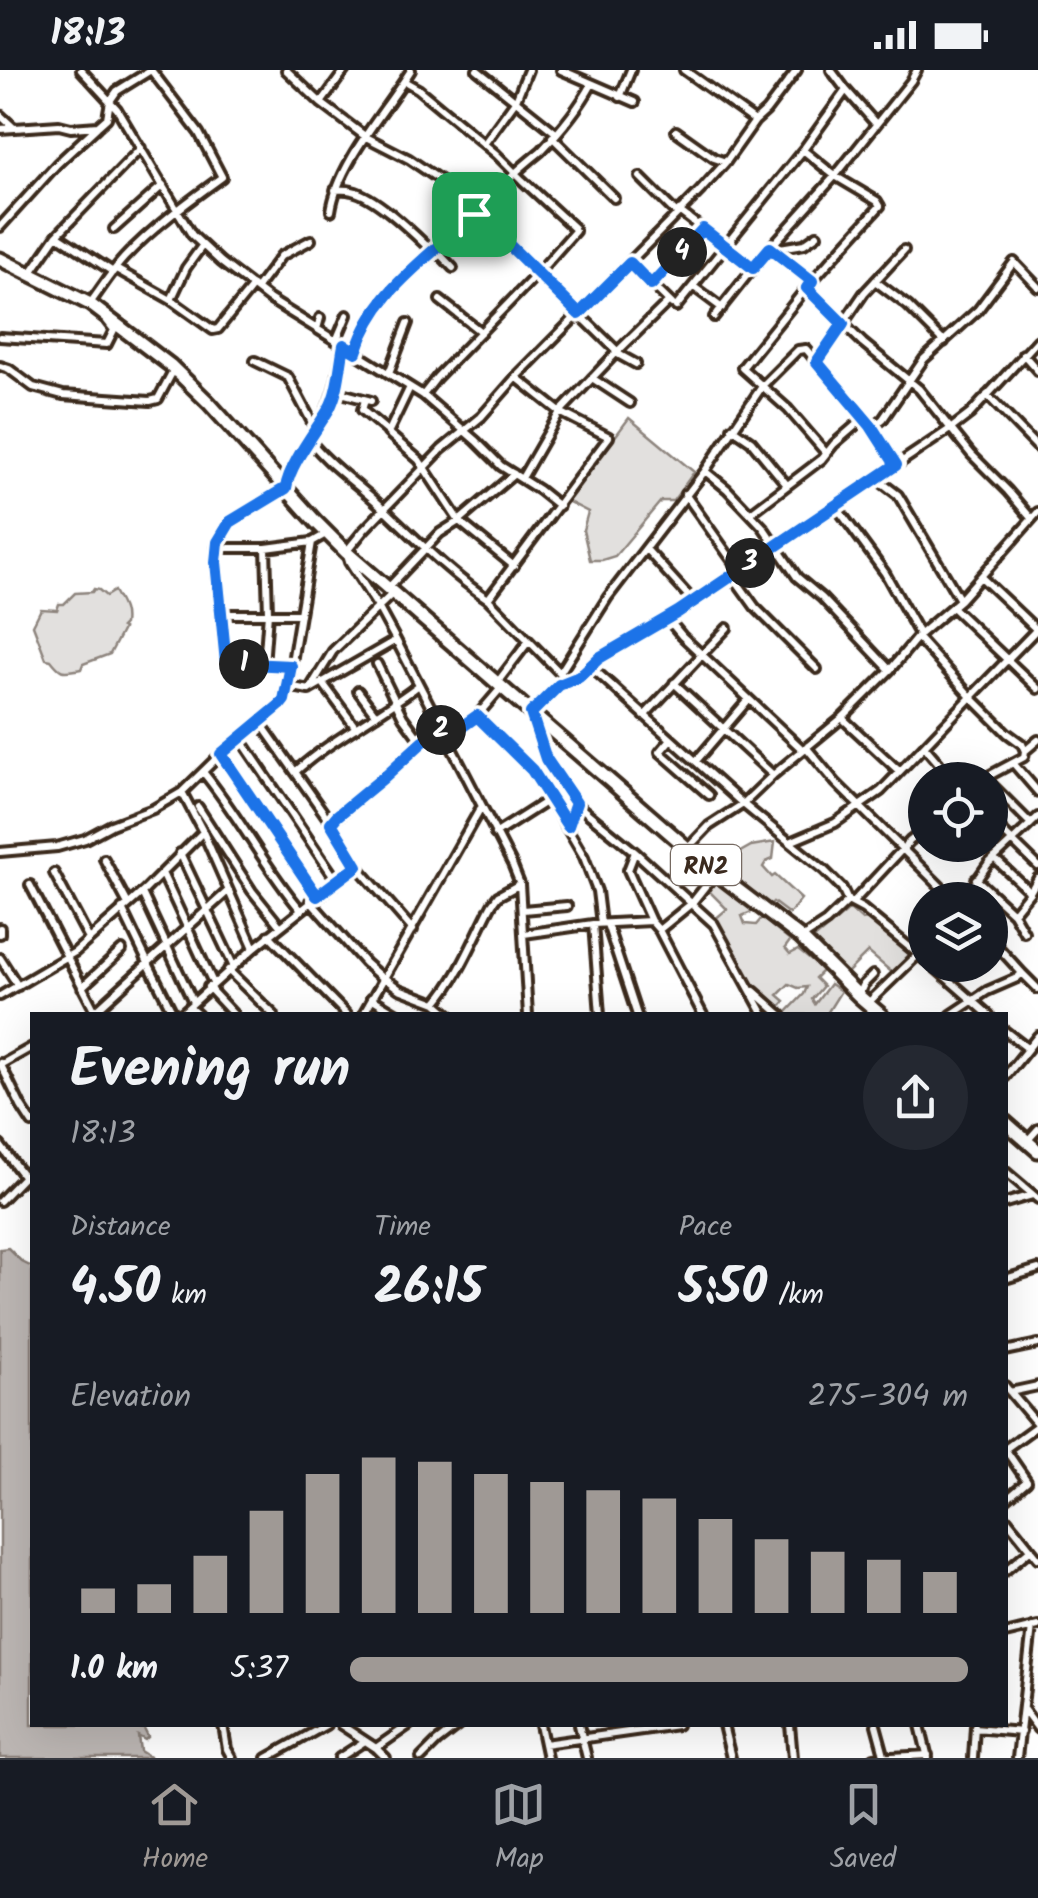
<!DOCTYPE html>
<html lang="en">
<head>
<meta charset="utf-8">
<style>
  body { margin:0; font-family:Kalam,sans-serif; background:#242831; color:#f1f3f6; height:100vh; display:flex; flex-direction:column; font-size:38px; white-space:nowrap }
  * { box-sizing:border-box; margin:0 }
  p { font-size:32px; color:#9ea1a6 }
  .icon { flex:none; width:55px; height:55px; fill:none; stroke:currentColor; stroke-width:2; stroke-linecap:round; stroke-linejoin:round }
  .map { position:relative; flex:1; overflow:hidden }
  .side { position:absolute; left:30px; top:942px; width:978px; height:715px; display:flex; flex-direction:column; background:#171b24; border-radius:0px; box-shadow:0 10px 40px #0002 }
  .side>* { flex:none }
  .controls { position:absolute; left:908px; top:692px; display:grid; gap:20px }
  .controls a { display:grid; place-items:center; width:100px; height:100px; border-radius:50%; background:#171b24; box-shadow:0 10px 40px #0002; font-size:50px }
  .pin { position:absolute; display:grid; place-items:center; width:85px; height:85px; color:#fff; margin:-42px; border-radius:20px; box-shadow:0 5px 15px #0006 }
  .km { position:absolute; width:50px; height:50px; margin:-25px; border-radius:50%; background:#222; color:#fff; font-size:28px; line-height:50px; text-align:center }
  .round { display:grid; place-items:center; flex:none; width:105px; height:105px; border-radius:52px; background:#242831 }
  .summary { display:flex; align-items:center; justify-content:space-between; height:170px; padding:0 40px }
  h1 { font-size:55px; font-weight:700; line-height:75px }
  .stats { display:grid; grid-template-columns:repeat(3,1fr); gap:15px; height:170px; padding:10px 40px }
  .stats div { display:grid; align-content:center }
  .stats b { font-size:50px; font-weight:700 }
  .stats small { font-size:28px; font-weight:400 }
  .stats p { font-size:28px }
  .chart { height:280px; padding:20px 40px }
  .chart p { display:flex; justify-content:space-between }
  .chart svg { width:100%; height:180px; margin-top:10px; stroke:#9f9995; stroke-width:6 }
  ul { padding:0 40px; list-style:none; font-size:32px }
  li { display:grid; grid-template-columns:160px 120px 1fr; align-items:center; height:75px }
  li i { height:25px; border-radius:12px; background:#9f9995 }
  .status { display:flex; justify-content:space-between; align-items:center; height:70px; padding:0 50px; background:#171b24; direction:ltr }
  .status svg { height:28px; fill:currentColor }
  .dock { display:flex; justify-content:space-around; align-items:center; height:140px; border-top:2px solid #363941; background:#171b24; font-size:28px; color:#9ea1a6 }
  .dock a { display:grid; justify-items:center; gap:5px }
  .dock .on { color:#9f9995 }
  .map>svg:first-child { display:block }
  .green { fill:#e2e0de; stroke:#8e857e; stroke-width:2.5 }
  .water { fill:#bcb6b3; stroke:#887e77; stroke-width:2.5 }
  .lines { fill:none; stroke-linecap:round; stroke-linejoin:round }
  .minor-casing { stroke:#3b2a1e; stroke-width:14 }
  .highway-casing { stroke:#3b2a1e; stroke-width:19 }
  .minor { stroke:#fff; stroke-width:6 }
  .highway { stroke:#fff; stroke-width:11 }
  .route-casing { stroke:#fff; stroke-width:20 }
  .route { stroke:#1a73e8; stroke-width:12 }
  .labels { text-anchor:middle; stroke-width:8; stroke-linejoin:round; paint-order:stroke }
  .shield { fill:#fff; stroke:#766a62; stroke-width:2.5 }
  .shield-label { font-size:25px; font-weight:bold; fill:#3b2a1e }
</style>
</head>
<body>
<div class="status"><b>18:13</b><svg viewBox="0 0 49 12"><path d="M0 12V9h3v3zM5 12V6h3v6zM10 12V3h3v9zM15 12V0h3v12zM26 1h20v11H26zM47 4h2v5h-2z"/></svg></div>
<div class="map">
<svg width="1038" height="1688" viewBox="0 0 1038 1688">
  <rect width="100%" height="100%" fill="#fff"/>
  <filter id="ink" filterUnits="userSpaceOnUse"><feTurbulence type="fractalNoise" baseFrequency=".01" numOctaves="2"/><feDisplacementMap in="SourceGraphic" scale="20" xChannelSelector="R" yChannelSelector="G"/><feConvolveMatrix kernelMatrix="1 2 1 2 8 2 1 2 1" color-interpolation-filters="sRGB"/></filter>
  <g filter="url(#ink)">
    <path class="green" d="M629,348L694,402L673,431H661L615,486L602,490H590L583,460L588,442L567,431Z
      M94,519L99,520L106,526L114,521C121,534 126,540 124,555L121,558L123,559L110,584L83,594L81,599C62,602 62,604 51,590L46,589L33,555L41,539L57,540L59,534H64L75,523L92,522Z
      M775,772L773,789L766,792L763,797L772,807L775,805L801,829L789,844L773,832L769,836L735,806L736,801L726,790L751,776Z
      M717,811L754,841L742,846L745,854L756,855L762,848L790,871L785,878L790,884L798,880L823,900L815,908L823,916L812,929L815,934L830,914L841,921L826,945H784L804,924L807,917L798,918L789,914L778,925L785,931L778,939C765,928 752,917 744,902C733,885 726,867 714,850L727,839L708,820Z
      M850,839L862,850L869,849L911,883L906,888L908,891L895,905L868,882L844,906L807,875Z"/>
    <path class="water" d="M8,1178L22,1192L32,1197V1655H136V1657L144,1659L148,1667L145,1670L138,1666L140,1681L151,1688H0V1179Z"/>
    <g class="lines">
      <g class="minor-casing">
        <path id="minor" d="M81,0L117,39L192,165L221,192L269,229L423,325L476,371L501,396L539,420L559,436
          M286,0L321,33L366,67L409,89L446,114L616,280V283L560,342L609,367C568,421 529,475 488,529L567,610
          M477,0L556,63
          M561,0L635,32
          M684,0L755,51
          M404,11L418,19L496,84L522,110L574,158L575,161L537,204L437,307L423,325
          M846,20L876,54
          M620,27L631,0
          M321,33L345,0
          M0,45L14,58
          M0,59L59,55L71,58L98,56L107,48L110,31L117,21L151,0
          M676,61L714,88L726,92
          M552,67L614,128
          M484,74L516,30L528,0
          M640,107L677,144
          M335,120C341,120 346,119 352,121C376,126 414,164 432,181
          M331,141C338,93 385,42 411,0
          M679,141L753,198L770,178L812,211
          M0,157L57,94L97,57
          M114,159L163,115
          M57,165L113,202
          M770,178L835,106L911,11L917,0
          M435,179L453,198
          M774,179L804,174L817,165
          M630,193L672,234
          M116,199L171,230L213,260L218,259L253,216
          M30,204L57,165L141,78
          M875,211L908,236L944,272
          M651,215L703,159
          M694,217L722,238
          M257,218L281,186L311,170
          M807,218L863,273L919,319L971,384L1008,421L1031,448
          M171,230L186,198L202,176
          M440,230L481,262
          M91,232C102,217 112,201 124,188C153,157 189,131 222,107L199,63L151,0
          M676,237L803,80
          M714,247L753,198
          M317,259L320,248
          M0,267L107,274L114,260L107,251
          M336,271L347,245
          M356,282C374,225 415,199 457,160C477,143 494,124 512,106C521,97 531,89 541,81C560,61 579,38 592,14
          M1023,284L1038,301
          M255,291L288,307L316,360L290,402L286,418L230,452L218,473L216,493L225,592L227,594L291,596
          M817,292L864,223L904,180
          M636,294L616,283L669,231
          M0,296L9,299L33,317L63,325L150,331L158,329L174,299
          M389,303L408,253
          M516,307L560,342L522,408
          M592,308L630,333
          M410,317L388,363L419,390L459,451L514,496
          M334,321L371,331
          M987,325L1038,378
          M365,330L362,340L387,361
          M732,358L751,371L787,415
          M872,358L883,349L924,289L978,240L1014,192L1038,217
          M316,360C333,332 338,308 343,275
          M311,372C331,397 358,414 381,436C415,468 449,503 488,529
          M826,383L788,339L742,298L812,211L880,136L877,131L835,106L803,80L846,20L831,0
          M705,401L727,419L763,457L797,507L822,528L890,600
          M877,409L898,425L960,530
          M685,424L739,500
          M835,435L885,503L919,564
          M751,443L822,389L834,374L864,348
          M216,478H266L312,472
          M646,479L693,531
          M732,505L755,537L817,599
          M981,507L1038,561
          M388,518L440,463L459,451L514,404
          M952,537L1038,619
          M222,544H299
          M667,548L682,566L803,680
          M917,567L971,627L1038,558
          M377,594L403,647L422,673
          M264,595L268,543L266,478
          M590,596L743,734L824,800L842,818L848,831L863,839L925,890
          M560,603L608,527L705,401L763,315L798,280L806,279L871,356L896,395
          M322,612L356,658
          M674,613L773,705
          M496,614L528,572
          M288,616L309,620L396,570
          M309,620L333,581L392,524
          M358,621L376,645
          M477,646L533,700L550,729
          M644,646L727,558
          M842,648L899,701
          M260,652L331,753L357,796L413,860
          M240,668L337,811
          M446,668L477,646L501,618
          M671,669L660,682L709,725
          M924,676L953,710
          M806,677L836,713L954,830
          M1025,681L1038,670
          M221,685L317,826
          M696,691L749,629
          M1013,693L1038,722
          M203,702C239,746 264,796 300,839
          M295,702C333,668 379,646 419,615
          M990,713L1031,754
          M182,722L203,762L254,878
          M198,737L252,821L280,856
          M990,749L1038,796
          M331,753L440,656
          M567,755L575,733
          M495,764L550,729L584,787L597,821L601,854
          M790,772L835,753L881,721L971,627L1007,663L1022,674L1025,681L1024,687L981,710
          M688,778L709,756L743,734L773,705L842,648L890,600L920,564L960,530L1038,442
          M0,782L57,777L85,769L111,755L153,739L182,722L225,680L280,635L288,616L312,472L326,464
          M635,782L628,800L651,851L659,860L703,945
          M180,783L233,895
          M994,788L1030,822L1038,808
          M104,789L128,834
          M54,803L89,869
          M162,803L213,913
          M976,809L1013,843L1024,862
          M30,815L97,945
          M142,823L193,932
          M963,830L988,794L1038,747
          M310,831L365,893L382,908
          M853,832L910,771L925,759
          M122,839L148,893L228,821
          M523,840L567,836
          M922,842L925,850
          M1013,843L1030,822
          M593,854L600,945
          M607,854L637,945
          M0,858V864
          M659,860L692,833L715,804
          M524,864L593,854L651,851
          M269,865L347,945
          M803,867L826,852L848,831
          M0,888L18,916
          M932,895L989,945
          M228,900L274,945
          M1022,903L1038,919
          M383,907L399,919L436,933L450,945
          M82,917L122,880
          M208,917L234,945
          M754,921L781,945
          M859,925L864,914L873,905
          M0,926L75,882L145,820L203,762
          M371,928L399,945
          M436,933C461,904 474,868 492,834L498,826L520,814
          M868,933L925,878
          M189,937L198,945
          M91,945L148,893L174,945
          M180,945L254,878L357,796
          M363,945L480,739
          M528,945L520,814L512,794L396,570L378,537L349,492L346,482L364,460L442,379L481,347L516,307L700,121L726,92L755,51L766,41L797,0
          M764,945L714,854L635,782L575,733L546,689L531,643L559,615L579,607L599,589L678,542L953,357L970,344L1038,270
          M951,945L987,921L1017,908L1022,903L990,868
          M1005,961L1027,978
          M0,993L21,1036L32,1053
          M0,995L32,977
          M1005,1007L1038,966
          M1028,1070L1038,1059
          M0,1075L24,1107
          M1005,1101L1038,1129
          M0,1131L32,1098
          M1005,1133L1032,1125
          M1005,1209L1038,1199
          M1005,1281L1038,1274
          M1005,1316L1038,1355
          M1010,1322L1038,1316
          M1005,1379L1027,1411L1005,1430
          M1005,1379L1038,1355
          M1005,1447L1038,1488
          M1005,1501L1031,1479
          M1005,1564L1038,1556
          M1024,1640L1038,1659
          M223,1655L227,1679L232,1688
          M341,1655L376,1678L386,1688
          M540,1655L547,1688
          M579,1655L587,1688
          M723,1655L731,1688
          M790,1655L793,1688
          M876,1655L885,1688
          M920,1655L928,1688
          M975,1658L1021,1662
          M544,1674L677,1655
          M376,1678L409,1655
          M267,1688L326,1655
          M339,1688L365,1671
          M421,1688L437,1672L459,1655
          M874,1688L928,1685
          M973,1688L975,1656
          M1017,1688L1032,1557"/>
      </g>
      <g class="highway-casing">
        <path id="highway" d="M0,189L90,234L170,295L209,333L316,452L346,482L716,803L801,868L859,926L881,945
          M1005,1052L1038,1081"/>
      </g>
      <use href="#minor" class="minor"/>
      <use href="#highway" class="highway"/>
    </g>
  </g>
  <g class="lines" filter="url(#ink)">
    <g class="route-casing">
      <path id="route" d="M474,144L498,164L579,244L630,193L651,215L703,159L753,198L770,178L812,211L807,218L843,254L817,292L871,356L896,395L678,542L599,588L579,607L559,615L531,643L546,689L576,733L568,756L532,700L477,646L446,668L440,656L383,708L337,746L331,753L357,796L317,826L221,684L280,635L284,630L291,596L226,593L216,492L218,472L230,452L286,418C289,395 316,361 329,339C339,321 340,295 344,275L356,282C376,218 429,189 474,144Z"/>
    </g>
    <use href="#route" class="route"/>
  </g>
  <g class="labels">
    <rect class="shield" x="671" y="775" width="70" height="40" rx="8"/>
    <g class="shield-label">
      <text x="706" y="804">RN2</text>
    </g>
  </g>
</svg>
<div class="controls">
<a><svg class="icon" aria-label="locate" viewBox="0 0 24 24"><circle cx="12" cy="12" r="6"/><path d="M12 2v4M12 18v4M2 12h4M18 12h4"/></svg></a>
<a><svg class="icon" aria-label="layers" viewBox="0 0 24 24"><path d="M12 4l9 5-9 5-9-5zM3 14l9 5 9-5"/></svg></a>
</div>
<div class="pin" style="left:474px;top:144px;background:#1e9e55"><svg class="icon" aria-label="arrive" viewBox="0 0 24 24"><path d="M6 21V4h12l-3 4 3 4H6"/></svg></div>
<b class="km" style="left:244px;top:594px">1</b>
<b class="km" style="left:441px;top:660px">2</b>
<b class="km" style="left:750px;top:493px">3</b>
<b class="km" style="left:682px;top:182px">4</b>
<section class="side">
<div class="summary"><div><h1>Evening run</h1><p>18:13</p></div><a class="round"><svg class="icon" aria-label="share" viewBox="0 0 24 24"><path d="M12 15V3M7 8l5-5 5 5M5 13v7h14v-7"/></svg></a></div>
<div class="stats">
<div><p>Distance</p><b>4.50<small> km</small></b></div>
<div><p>Time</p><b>26:15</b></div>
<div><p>Pace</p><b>5:50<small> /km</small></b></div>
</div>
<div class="chart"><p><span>Elevation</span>275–304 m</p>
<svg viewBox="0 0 160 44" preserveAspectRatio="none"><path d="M5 44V38M15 44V37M25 44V30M35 44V19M45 44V10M55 44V6M65 44V7M75 44V10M85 44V12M95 44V14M105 44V16M115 44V21M125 44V26M135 44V29M145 44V31M155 44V34"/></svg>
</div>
<ul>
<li><b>1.0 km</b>5:37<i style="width:100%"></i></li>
</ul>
</section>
</div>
<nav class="dock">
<a class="on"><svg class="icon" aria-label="home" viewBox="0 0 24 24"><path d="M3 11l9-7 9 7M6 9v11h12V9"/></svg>Home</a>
<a><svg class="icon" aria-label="map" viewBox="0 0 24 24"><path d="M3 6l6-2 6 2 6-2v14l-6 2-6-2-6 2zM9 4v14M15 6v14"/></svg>Map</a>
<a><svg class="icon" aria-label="saved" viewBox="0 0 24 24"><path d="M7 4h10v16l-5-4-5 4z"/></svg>Saved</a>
</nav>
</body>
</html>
